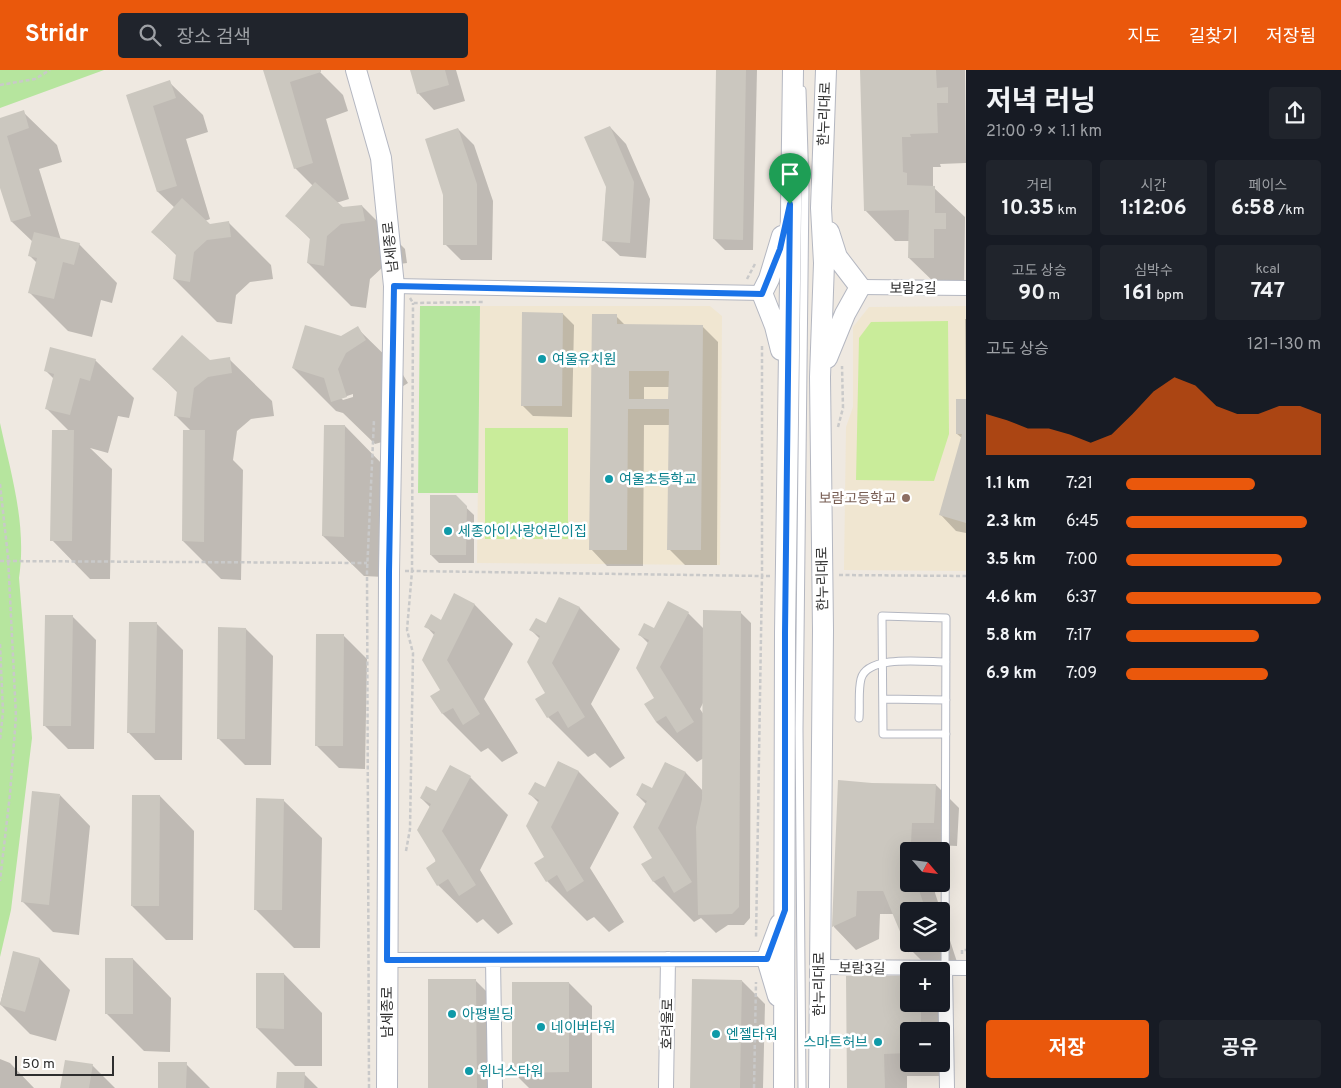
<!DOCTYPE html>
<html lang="ko">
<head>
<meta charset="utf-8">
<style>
  body { margin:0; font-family:Overpass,"Noto Sans KR",sans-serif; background:#20242c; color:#f1f3f6; height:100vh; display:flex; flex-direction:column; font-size:19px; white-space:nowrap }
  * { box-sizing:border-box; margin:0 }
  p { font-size:16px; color:#9ea1a6 }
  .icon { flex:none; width:28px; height:28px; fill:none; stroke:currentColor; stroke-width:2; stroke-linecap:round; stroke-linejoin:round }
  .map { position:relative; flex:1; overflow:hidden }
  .side { display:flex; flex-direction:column; background:#171b24; width:375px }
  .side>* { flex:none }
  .needle { width:32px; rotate:118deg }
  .buttons { position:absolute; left:900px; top:772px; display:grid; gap:10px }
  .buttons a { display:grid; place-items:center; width:50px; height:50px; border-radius:5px; background:#171b24; box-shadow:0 5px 20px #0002; font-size:25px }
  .scale { position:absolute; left:15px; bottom:12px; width:99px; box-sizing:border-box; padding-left:5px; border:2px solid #2e2e2e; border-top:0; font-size:14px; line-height:18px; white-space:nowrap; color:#2e2e2e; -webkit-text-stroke:4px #fff; paint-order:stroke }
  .pin { position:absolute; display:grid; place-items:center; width:42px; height:42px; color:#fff; margin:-51px -21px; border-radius:50% 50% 50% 0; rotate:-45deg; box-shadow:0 0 5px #0007 }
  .pin .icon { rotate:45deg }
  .round { display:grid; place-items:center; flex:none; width:52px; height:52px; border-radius:5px; background:#20242c }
  .summary { display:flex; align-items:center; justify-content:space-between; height:85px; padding:0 20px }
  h1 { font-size:28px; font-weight:700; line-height:38px }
  .figures { display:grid; grid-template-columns:repeat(3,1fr); gap:8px; height:85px; padding:5px 20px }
  .figures div { display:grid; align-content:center; border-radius:5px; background:#20242c; text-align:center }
  .figures b { font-size:21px; font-weight:700 }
  .figures small { font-size:14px; font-weight:400 }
  .figures p { font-size:14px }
  .chart { height:140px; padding:10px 20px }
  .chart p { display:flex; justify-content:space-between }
  .chart svg { width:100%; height:90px; margin-top:5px; fill:#ea580c; opacity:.7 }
  .button { display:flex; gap:10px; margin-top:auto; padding:10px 20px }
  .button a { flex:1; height:58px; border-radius:5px; background:#ea580c; color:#fff; font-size:20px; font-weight:700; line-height:58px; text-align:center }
  .button a+a { background:#20242c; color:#f1f3f6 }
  ul { padding:0 20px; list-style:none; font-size:16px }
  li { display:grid; grid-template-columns:80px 60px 1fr; align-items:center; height:38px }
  li i { height:12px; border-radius:6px; background:#ea580c }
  header { display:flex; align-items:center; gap:30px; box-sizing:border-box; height:70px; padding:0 25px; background:#ea580c; color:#fff }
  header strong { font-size:24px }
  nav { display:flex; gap:28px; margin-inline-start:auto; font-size:18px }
  .search { width:350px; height:45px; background:#20242c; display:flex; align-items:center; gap:12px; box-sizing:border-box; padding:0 18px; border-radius:5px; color:#9ea1a6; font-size:19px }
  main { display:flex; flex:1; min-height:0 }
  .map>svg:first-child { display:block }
  .education { fill:#f0e6d1 }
  .green { fill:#b6e59e }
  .pitch { fill:#c9ec9a }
  .shadow { fill:#0003; fill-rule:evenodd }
  .building { fill:#cbc7bf; fill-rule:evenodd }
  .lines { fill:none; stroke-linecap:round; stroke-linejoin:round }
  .lane-casing { stroke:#b4b7c1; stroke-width:9 }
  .street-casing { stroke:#b4b7c1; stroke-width:16 }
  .secondary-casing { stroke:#b4b7c1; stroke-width:22 }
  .path { stroke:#c9c9c9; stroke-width:2.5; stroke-dasharray:4 2.5; stroke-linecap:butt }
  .lane { stroke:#fff; stroke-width:7 }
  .street { stroke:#fff; stroke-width:14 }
  .secondary { stroke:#fff; stroke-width:20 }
  .route-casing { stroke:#fff; stroke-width:10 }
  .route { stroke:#1a73e8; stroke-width:6 }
  .culture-dot { fill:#0f9aa8; stroke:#fff; stroke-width:2 }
  .education-dot { fill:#8d6e63; stroke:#fff; stroke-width:2 }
  .labels { text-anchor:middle; stroke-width:5; stroke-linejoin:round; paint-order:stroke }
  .street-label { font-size:14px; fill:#2e2e2e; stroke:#fff }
  .culture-label { font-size:14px; fill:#0d838f; stroke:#fff; text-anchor:start }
  .education-label { font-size:14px; fill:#785e54; stroke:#fff; text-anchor:end }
</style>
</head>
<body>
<header>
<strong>Stridr</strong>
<div class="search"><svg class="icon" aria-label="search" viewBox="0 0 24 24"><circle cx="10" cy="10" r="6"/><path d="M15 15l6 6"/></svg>장소 검색</div>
<nav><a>지도</a><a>길찾기</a><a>저장됨</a></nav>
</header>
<main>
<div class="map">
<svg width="966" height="1018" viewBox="0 0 966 1018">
  <rect width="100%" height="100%" fill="#efe9e1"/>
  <path class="education" d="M480,236H710L722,246L720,495L477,493Z
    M966,236V501L844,500L846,357L853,337V257L869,237Z"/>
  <path class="green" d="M0,0H104L0,38Z
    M420,236H480L478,423H418Z
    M0,353C11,404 27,455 19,508L32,668L11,840L0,887Z"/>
  <path class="pitch" d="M948,251L949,364L934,411L856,410L859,268L871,252Z
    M485,358H568V469H485Z"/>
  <path class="shadow" d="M271,0H318L343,25L348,41L326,49L349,129L336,133L343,139L362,136L405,179L407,193L384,196L370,209L366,238L351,236L308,193L311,170L287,146L313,116L295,98Z
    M411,0H456L465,31L434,40L418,23Z
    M718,0H757L753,180H725L714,169Z
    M861,0H965L966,93L940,94L941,97H933V117L965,147L964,219L940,218L909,188L910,171H895L865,140Z
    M169,12L203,45L208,62L186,69L210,149L205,151L209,155L228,152L271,195L273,209L250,212L236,225L232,254L217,252L174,209L177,186L153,162L175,138L158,122L128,25Z
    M23,42L57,75L62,92L39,99L61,170L79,174L117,213L112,233L101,230L92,267L68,261L30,223L37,193L29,185L33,172L12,152L0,114V49Z
    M610,57L626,74L650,129L646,188L620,186L603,170Z
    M458,59L474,75L493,131L492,190H461L445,174Z
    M563,244L574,255L572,347L533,346L522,335Z
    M616,246L626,256H702L718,272L717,495H685L669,479L670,355H644L643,496H607L591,479ZM644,317H670V330H644Z
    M965,249H966V463L956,461L940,444L962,368L957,364L966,332Z
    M357,258L400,300L408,313L389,325L381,342L389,370L375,374L343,343L336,341L293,298ZM353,324V327L343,330L341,328Z
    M229,289L272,331L274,346L251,349L237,361L233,390L243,400L241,510L221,509L183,471L191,361L175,345L178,323L154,299Z
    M95,290L134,328L129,348L118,346L108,383L90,378L112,399L110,509H90L52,470L69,361L46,338L54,309L46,301Z
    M345,356L385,397L384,507L364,506L323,466Z
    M455,427L474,445V493H439L431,485Z
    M455,525L475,535L513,574L484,629L518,683L502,692L488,678L481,682L443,644L435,566L426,556L441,551Z
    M560,528L580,538L620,579L591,634L625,688L610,698L595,683L588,687L548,647L540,569L531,560L546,555Z
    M740,542L751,553L750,848L744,855H728L716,863L701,848L694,852L654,812L643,795L653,788L646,734L637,725L652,720L666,693L686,703L704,722V688L697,692L656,652V628L649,574L640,565L688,543L705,560ZM704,631V645L700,639Z
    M72,546L96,570L94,679H68L45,656Z
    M156,553L183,580L182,690H155L129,663Z
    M246,559L273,586L271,695H245L218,668Z
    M344,566L367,589L365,699L339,698L316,675Z
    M559,692L579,702L619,743L590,798L624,852L609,862L594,847L587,851L547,811L546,787L539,733L530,724L545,719Z
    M470,707L508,745L480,800L513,854L498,864L483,849L477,853L438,815L430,737L421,728Z
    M839,711L871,714L936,715L959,738L957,776L935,775V781H909V814H935V823L941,841H909V874H941V843L957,892L930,899L907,876L894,844H880L879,869L856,880L834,857Z
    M60,725L90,756L79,865L53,862L23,832Z
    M160,726L194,761L193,870H166L132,836Z
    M283,730L322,768L320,878H294L255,839Z
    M14,882L40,889L70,920L56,971L30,964L0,934Z
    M133,889L171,928L170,982L144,981L106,943Z
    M284,904L322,943V996H295L257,958Z
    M476,911L499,934V1018H429Z
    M742,911L765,934L763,1018H690Z
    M569,913L592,936V1018H529L513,1002Z
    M909,934H941L944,1006H907V1018H848ZM909,961H941V994H909Z
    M0,989L10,993L34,1018H0Z
    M186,994L210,1018H159Z
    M92,995L115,1018H62Z
    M304,1004L318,1018H278Z"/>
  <path class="building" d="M263,0H321V2L290,12L313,93L294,99Z
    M410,0H445L449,15L417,24Z
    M716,0H746L743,170L713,169Z
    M860,0H936L937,18L948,17V33H937L938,63L910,64L911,67H902L903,102L907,103V115L935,116V143H946V159H934V188H908L909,140L864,141Z
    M170,10L176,28L153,36L177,116L157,122L126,25Z
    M24,40L29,58L7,66L31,146L11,152L0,118V48Z
    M610,56L634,112L630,173L602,171L606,117L584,67Z
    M458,58L477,114V175H443V125L425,69Z
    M315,112L343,137L362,135L365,151L341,154L327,166L324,196L307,193L310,168L285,146Z
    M182,128L210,154L229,151L231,167L207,170L194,182L190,212L173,209L176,184L151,162Z
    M34,162L80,173L74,195L63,192L54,229L28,223L37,188L28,186Z
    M522,242L563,243L562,336H521Z
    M592,244H617V254L703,255L701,480H667L669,339H628L627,480H589ZM629,301H669L668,329H629Z
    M305,255L341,266L358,256L366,270L346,283L338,299L347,327L331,332L324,308L292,298Z
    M182,265L210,290L230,287L232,303L208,307L194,318L190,348L174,346L177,321L152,299Z
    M50,277L96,289L90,311L80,308L70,345L45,339L54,304L44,301Z
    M956,329H966V453L939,445L962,364H956Z
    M324,355H345L344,467L322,466Z
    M52,360H74L72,471H50Z
    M183,360H205L204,472L182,471Z
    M430,425H456L467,436L466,485H430Z
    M454,523L475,534L447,590L480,644L463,655L453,638L442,644L430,626L440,620L422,590L435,562L424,557L431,544L441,550Z
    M559,527L580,537L552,593L585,647L568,658L558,641L547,648L535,629L545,623L527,592L540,566L529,560L536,548L546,553Z
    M668,531L689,542L660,597L694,652L677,663L666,646L656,652L644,634L654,628L636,598L649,570L638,565L644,553L654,558Z
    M703,540L741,541L739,837L732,844L698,845L696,757L702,729Z
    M45,545H73L71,656H43Z
    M129,552H157L155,663H127Z
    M218,557L246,558L245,669H217Z
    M316,564H344L343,676H315Z
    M558,691L579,701L551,757L584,811L567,822L557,805L546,812L534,793L544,787L526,756L539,730L528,724L535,712L545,717Z
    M665,692L686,702L658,758L692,812L674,823L664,806L653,812L641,794L652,788L633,757L647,731L636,725L642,713L652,718Z
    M450,695L471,706L442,761L476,815L459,826L448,809L437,816L426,798L436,791L417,760L431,734L420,728L426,716L436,721Z
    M838,710L872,713L936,714L934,753H912L909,814H917L926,841H909V883L883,821H857L856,846L832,857Z
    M32,721L60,724L49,835L21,832Z
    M132,725H160L159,836H131Z
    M256,728L284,729L282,840H254Z
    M13,881L40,888L25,942L0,935Z
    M105,888H133V944H105Z
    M256,903H284V959L256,958Z
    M846,906H909V934H921V961H909V983L884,984L885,1018H847Z
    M428,909H476L477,1018H428Z
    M692,909L742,910L740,1018H690Z
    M512,912H569V1002L512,1003Z
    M65,990L93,994L89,1018H60Z
    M158,992H187L186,1018H158Z
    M277,1002H305L304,1018H276Z"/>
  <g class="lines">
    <g class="lane-casing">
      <path id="lane" d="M883,629L946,630
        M859,648C860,636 858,621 861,609C867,584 926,592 946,592
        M945,898L946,548L882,546L883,664H946
        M802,1018L799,659L805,117L802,20"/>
    </g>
    <g class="street-casing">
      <path id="street" d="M394,216L762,223
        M860,217L966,218
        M387,890L767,889
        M493,890L495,1018
        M818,897L966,898
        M945,898L947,1018
        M666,1018L668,889"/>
    </g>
    <g class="secondary-casing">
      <path id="secondary" d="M356,0L381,88L394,216L389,502L387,1018
        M781,280L775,256L762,223L769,209L782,166
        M827,288L845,244L860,217L837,187L829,162
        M778,926L767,889L780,854
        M784,1018L785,563L793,0
        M819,1018L823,560L820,307L824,193L821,138L826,0"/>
    </g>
    <path class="path" d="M0,15L35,9L50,0
      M747,209L756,192
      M410,228L413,233L484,232
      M762,276V506H771
      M838,357L843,338L842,296
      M0,414L8,487L16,646L10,724L0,811
      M0,491L367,493
      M405,501H412L413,233
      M839,505L966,506
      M0,574L3,642L0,670
      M406,781L410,759L413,583L407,560L412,501L762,506L756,869
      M962,884V880H966
      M369,1018L367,502L374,350
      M754,1018L756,912"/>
    <use href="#lane" class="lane"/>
    <use href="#street" class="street"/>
    <use href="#secondary" class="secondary"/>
  </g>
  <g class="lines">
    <g class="route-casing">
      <path id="route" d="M790,134L785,563V840L767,889L387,890L389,502L394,216L762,224L780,179Z"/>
    </g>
    <use href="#route" class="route"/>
  </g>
  <g class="culture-dot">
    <circle cx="542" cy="289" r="5"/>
    <circle cx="609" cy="409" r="5"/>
    <circle cx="448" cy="461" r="5"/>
    <circle cx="452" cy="944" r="5"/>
    <circle cx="541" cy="957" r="5"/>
    <circle cx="716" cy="964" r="5"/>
    <circle cx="878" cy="972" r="5"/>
    <circle cx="469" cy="1001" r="5"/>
  </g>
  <circle class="education-dot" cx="906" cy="428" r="5"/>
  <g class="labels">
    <g class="street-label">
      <text transform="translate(824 44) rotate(-88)" y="5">한누리대로</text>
      <text transform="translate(390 177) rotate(-96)" y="5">남세종로</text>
      <text x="913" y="223">보람2길</text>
      <text transform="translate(822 509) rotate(-91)" y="5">한누리대로</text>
      <text transform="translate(862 898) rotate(1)" y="5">보람3길</text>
      <text transform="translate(819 914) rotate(-90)" y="5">한누리대로</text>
      <text transform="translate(387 942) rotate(-90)" y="5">남세종로</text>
      <text transform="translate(667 954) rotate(-89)" y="5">호려울로</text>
    </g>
    <g class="culture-label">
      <text x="552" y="294">여울유치원</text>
      <text x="619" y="414">여울초등학교</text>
      <text x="458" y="466">세종아이사랑어린이집</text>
      <text x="462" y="949">아평빌딩</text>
      <text x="551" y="962">네이버타워</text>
      <text x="726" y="969">엔젤타워</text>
      <text x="868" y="977" text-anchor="end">스마트허브</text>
      <text x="479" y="1006">위너스타워</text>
    </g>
    <g class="education-label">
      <text x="896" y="433">보람고등학교</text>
    </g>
  </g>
</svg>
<div class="buttons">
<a><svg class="needle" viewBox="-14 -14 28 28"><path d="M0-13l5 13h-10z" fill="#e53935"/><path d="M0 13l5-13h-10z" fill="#9ea1a6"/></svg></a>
<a><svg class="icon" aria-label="layers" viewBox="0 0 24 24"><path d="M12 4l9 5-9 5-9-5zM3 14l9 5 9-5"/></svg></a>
<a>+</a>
<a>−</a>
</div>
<div class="scale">50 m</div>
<div class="pin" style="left:790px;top:134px;background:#1e9e55"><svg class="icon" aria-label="arrive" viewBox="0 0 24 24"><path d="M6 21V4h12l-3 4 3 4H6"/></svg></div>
</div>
<section class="side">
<div class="summary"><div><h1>저녁 러닝</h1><p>21:00 · 9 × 1.1 km</p></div><a class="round"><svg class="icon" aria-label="share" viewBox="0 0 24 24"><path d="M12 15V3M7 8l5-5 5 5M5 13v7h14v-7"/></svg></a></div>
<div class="figures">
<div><p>거리</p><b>10.35<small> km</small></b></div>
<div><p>시간</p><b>1:12:06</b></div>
<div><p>페이스</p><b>6:58<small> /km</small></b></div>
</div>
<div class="figures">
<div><p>고도 상승</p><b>90<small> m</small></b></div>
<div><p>심박수</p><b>161<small> bpm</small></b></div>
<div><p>kcal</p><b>747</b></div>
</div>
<div class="chart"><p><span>고도 상승</span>121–130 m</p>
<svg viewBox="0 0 160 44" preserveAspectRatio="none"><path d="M0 44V24L10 27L20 31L30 31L40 34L50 38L60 34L70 24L80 13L90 6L100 10L110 20L120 24L130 24L140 20L150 20L160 24V44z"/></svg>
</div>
<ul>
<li><b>1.1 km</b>7:21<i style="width:66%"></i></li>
<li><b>2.3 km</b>6:45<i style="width:93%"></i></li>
<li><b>3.5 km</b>7:00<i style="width:80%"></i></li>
<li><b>4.6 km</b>6:37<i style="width:100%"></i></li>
<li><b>5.8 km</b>7:17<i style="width:68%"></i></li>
<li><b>6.9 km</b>7:09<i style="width:73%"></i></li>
</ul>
<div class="button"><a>저장</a><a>공유</a></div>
</section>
</main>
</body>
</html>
